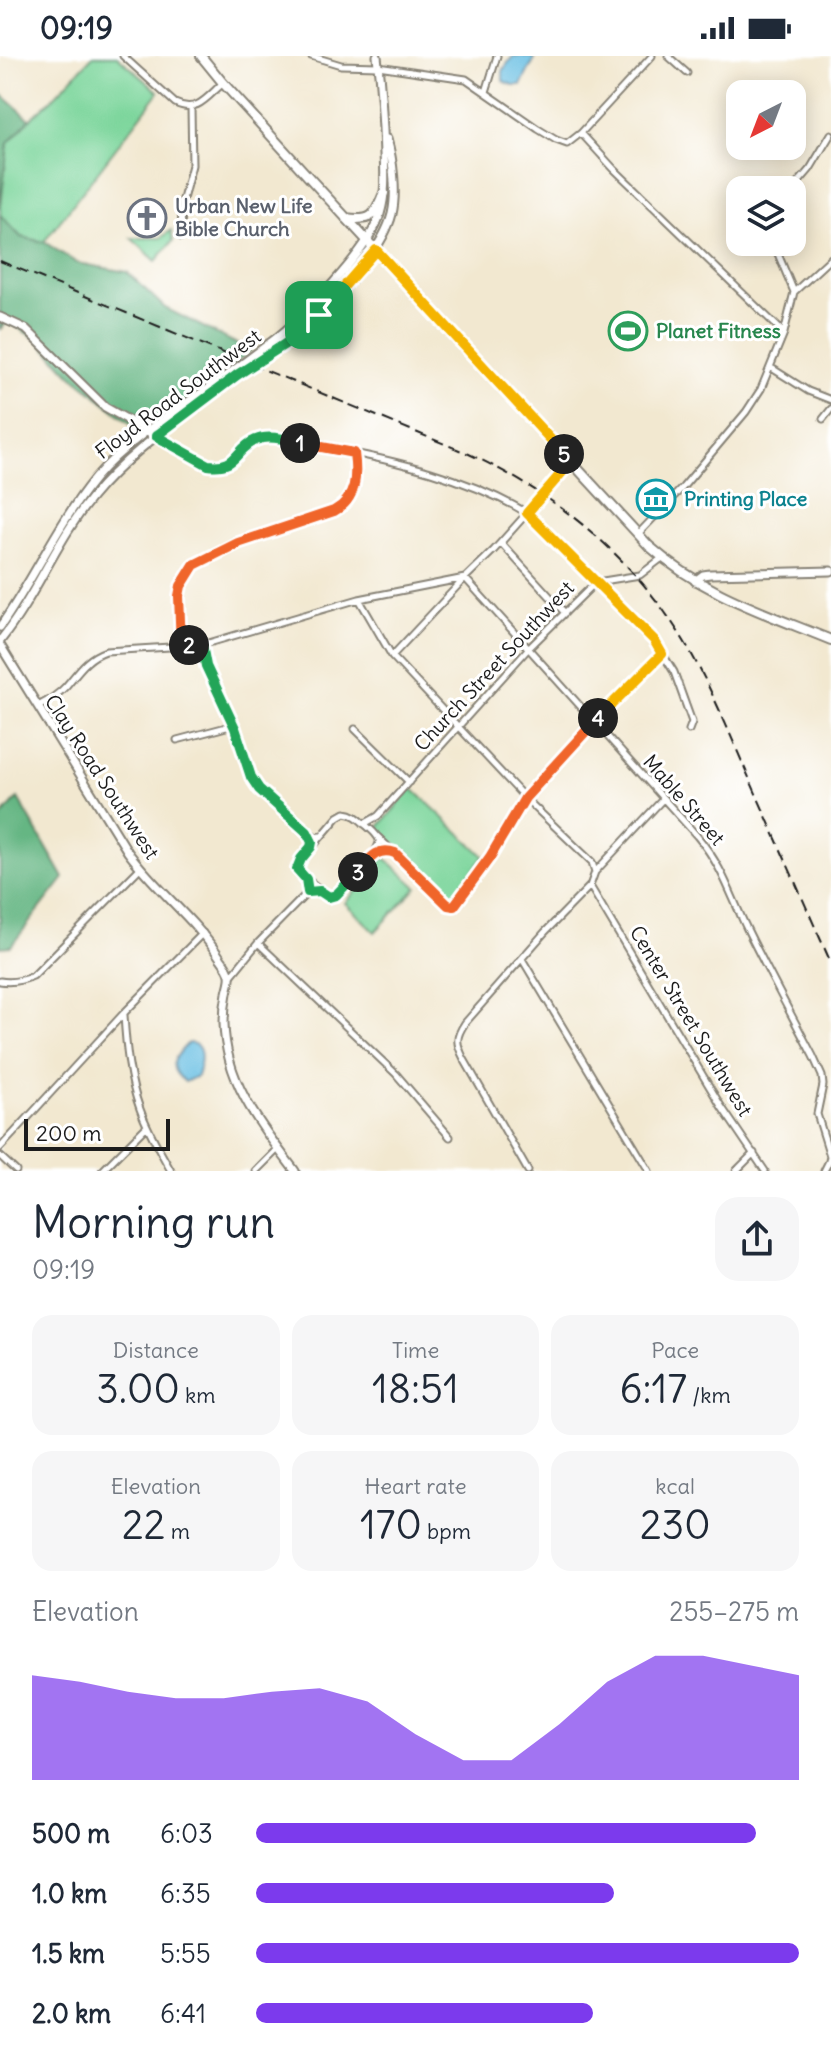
<!DOCTYPE html>
<html lang="en">
<head>
<meta charset="utf-8">
<style>
  body { margin:0; font-family:Delius,sans-serif; background:#f6f6f7; color:#1f2937; height:100vh; display:flex; flex-direction:column; font-size:30px; white-space:nowrap }
  * { box-sizing:border-box; margin:0 }
  p { font-size:26px; color:#747a83 }
  .icon { flex:none; width:44px; height:44px; fill:none; stroke:currentColor; stroke-width:2; stroke-linecap:round; stroke-linejoin:round }
  .map { position:relative; height:1115px; overflow:hidden }
  .sheet { display:flex; flex-direction:column; background:#fff; flex:1 }
  .sheet>* { flex:none }
  .needle { width:52px; rotate:222deg }
  .controls { position:absolute; left:726px; top:24px; display:grid; gap:16px }
  .controls a { display:grid; place-items:center; width:80px; height:80px; border-radius:16px; background:#fff; box-shadow:0 4px 20px #0003; font-size:40px }
  .scale { position:absolute; left:24px; bottom:20px; width:146px; box-sizing:border-box; padding-left:8px; border:4px solid #1c1c1c; border-top:0; font-size:22px; line-height:28px; white-space:nowrap; color:#1c1c1c; -webkit-text-stroke:6px #fff; paint-order:stroke }
  .pin { position:absolute; display:grid; place-items:center; width:68px; height:68px; color:#fff; margin:-34px; border-radius:16px; box-shadow:0 4px 12px #0006 }
  .km { position:absolute; width:40px; height:40px; margin:-20px; border-radius:50%; background:#222; color:#fff; font-size:22px; line-height:40px; text-align:center }
  .round { display:grid; place-items:center; flex:none; width:84px; height:84px; border-radius:24px; background:#f6f6f7 }
  .overview { display:flex; align-items:center; justify-content:space-between; height:136px; padding:0 32px }
  h1 { font-size:44px; font-weight:600; line-height:60px }
  .metrics { display:grid; grid-template-columns:repeat(3,1fr); gap:12px; height:136px; padding:8px 32px }
  .metrics div { display:grid; align-content:center; border-radius:20px; background:#f6f6f7; text-align:center }
  .metrics b { font-size:40px; font-weight:600 }
  .metrics small { font-size:22px; font-weight:400 }
  .metrics p { font-size:22px }
  .chart { height:224px; padding:16px 32px }
  .chart p { display:flex; justify-content:space-between }
  .chart svg { width:100%; height:144px; margin-top:8px; fill:#7c3aed; opacity:.7 }
  ul { padding:0 32px; list-style:none; font-size:26px }
  li { display:grid; grid-template-columns:128px 96px 1fr; align-items:center; height:60px }
  li i { height:20px; border-radius:10px; background:#7c3aed }
  .status { display:flex; justify-content:space-between; align-items:center; height:56px; padding:0 40px; background:#fff; direction:ltr }
  .status svg { height:22px; fill:currentColor }
  .map>svg:first-child { display:block }
  .green { fill:#7cd59b; stroke:#4c785c; stroke-width:2 }
  .forest { fill:#65b683; stroke:#406950; stroke-width:2 }
  .water { fill:#65bde2; stroke:#406c7f; stroke-width:2 }
  .lines { fill:none; stroke-linecap:round; stroke-linejoin:round }
  .street-casing { stroke:#878276; stroke-width:9 }
  .secondary-casing { stroke:#878276; stroke-width:11 }
  .primary-casing { stroke:#878276; stroke-width:12 }
  .street { stroke:#fff; stroke-width:5 }
  .secondary { stroke:#fff; stroke-width:7 }
  .primary { stroke:#fff; stroke-width:8 }
  .rail { stroke:#1c1c1c; stroke-width:2; stroke-dasharray:12 6; stroke-linecap:butt }
  .street-bridge-casing { stroke:#878276; stroke-width:9; stroke-linecap:butt }
  .secondary-bridge-casing { stroke:#878276; stroke-width:11; stroke-linecap:butt }
  .street-bridge { stroke:#fff; stroke-width:5 }
  .secondary-bridge { stroke:#fff; stroke-width:7 }
  .split-1-casing { stroke:#fff; stroke-width:16 }
  .split-2-casing { stroke:#fff; stroke-width:16 }
  .split-3-casing { stroke:#fff; stroke-width:16 }
  .split-4-casing { stroke:#fff; stroke-width:16 }
  .split-5-casing { stroke:#fff; stroke-width:16 }
  .split-6-casing { stroke:#fff; stroke-width:16 }
  .split-1 { stroke:#22a559; stroke-width:10 }
  .split-2 { stroke:#f0652b; stroke-width:10 }
  .split-3 { stroke:#22a559; stroke-width:10 }
  .split-4 { stroke:#f0652b; stroke-width:10 }
  .split-5 { stroke:#f5b400; stroke-width:10 }
  .split-6 { stroke:#f5b400; stroke-width:10 }
  .labels { text-anchor:middle; stroke-width:6; stroke-linejoin:round; paint-order:stroke }
  .worship-label { font-size:20px; font-weight:bold; fill:#5b616d; stroke:#fff; text-anchor:start }
  .leisure-label { font-size:20px; font-weight:bold; fill:#27864d; stroke:#fff; text-anchor:start }
  .street-label { font-size:20px; fill:#1c1c1c; stroke:#fff }
  .culture-label { font-size:20px; font-weight:bold; fill:#0d838f; stroke:#fff; text-anchor:start }
</style>
</head>
<body>
<div class="status"><b>09:19</b><svg viewBox="0 0 49 12"><path d="M0 12V9h3v3zM5 12V6h3v6zM10 12V3h3v9zM15 12V0h3v12zM26 1h20v11H26zM47 4h2v5h-2z"/></svg></div>
<div class="map">
<svg width="831" height="1115" viewBox="0 0 831 1115">
  <rect width="100%" height="100%" fill="#fff"/>
  <filter id="ink" filterUnits="userSpaceOnUse"><feTurbulence type="fractalNoise" baseFrequency=".0125" numOctaves="2"/><feDisplacementMap in="SourceGraphic" scale="16" xChannelSelector="R" yChannelSelector="G"/><feConvolveMatrix kernelMatrix="1 2 1 2 8 2 1 2 1" color-interpolation-filters="sRGB"/></filter>
  <filter id="wash" filterUnits="userSpaceOnUse"><feTurbulence type="fractalNoise" baseFrequency=".006" numOctaves="4" result="noise"/><feDisplacementMap in="SourceGraphic" scale="32" xChannelSelector="R" yChannelSelector="G"/><feGaussianBlur stdDeviation="1.8" result="paint"/><feColorMatrix in="noise" values="0 0 0 0 0 0 0 0 0 0 0 0 0 0 0 0 0 1.4 0 .05"/><feComposite in="paint" operator="in"/></filter>
  <g filter="url(#wash)">
    <rect width="100%" height="100%" fill="#f2e8d0"/>
    <path class="green" d="M93,0H117L159,36L44,186L21,181L0,159L8,87L30,63L55,40Z
      M171,174L173,185L156,205L131,182H161Z
      M412,732L484,800L452,844L377,773Z
      M384,801L417,831L375,876L345,847Z"/>
    <path class="forest" d="M0,37L30,63L8,87L0,154Z
      M0,159L21,181L44,186L77,207L127,216L165,252L251,295L149,376L131,368L69,317L38,284L8,266L0,273Z
      M18,742L64,822L11,890L0,891V762Z"/>
    <path class="water" d="M513,0H533L534,4L521,29H513L503,25V14Z
      M188,987C206,987 201,1008 197,1020L185,1026C165,1011 174,1002 188,987Z"/>
  </g>
  <g filter="url(#ink)">
    <g class="lines">
      <g class="street-casing">
        <path id="street" d="M123,0L175,47C197,58 207,41 223,27
          M311,0L341,9L378,10L466,23L538,73L556,84L567,88L581,77L652,0
          M668,0L687,17
          M486,36L497,0
          M581,77L614,113L784,277
          M792,134L810,113L831,78
          M181,181L182,147L192,109L191,52
          M794,236L831,202
          M770,311L808,335L831,344
          M823,363L831,353
          M156,380L208,409C243,414 239,382 266,382C286,382 308,388 328,392C397,405 466,421 527,457L654,584L674,616L692,666L689,674
          M556,425L571,406
          M638,478L683,431L746,356L761,333L784,277L794,236L773,186
          M501,487L565,557
          M359,543L392,600L525,742L592,806L595,816
          M202,589L206,610L235,672L251,721L259,733L307,776L316,781L320,780
          M181,590L179,540L181,530L194,509L238,487L334,455C357,443 357,419 354,397
          M392,600L465,522L697,780C723,811 730,838 747,873C768,916 791,958 813,1000L822,1020L823,1029L817,1058L830,1100L829,1105L824,1115
          M38,650C48,645 58,639 66,630C79,615 86,602 106,595L202,589L359,543L465,522L494,494L529,455
          M355,673L409,726
          M177,684L234,669
          M345,757C355,758 359,763 367,770C371,774 377,778 379,784C381,794 345,835 335,839C334,840 331,840 329,841L301,818L297,813L298,808L338,761Z
          M364,768L378,760L527,594L591,531L597,526L640,519L662,502
          M378,781L448,849L454,850L490,801L525,742L594,667L662,598
          M590,830L721,1050L765,1115
          M258,887L396,1018L450,1081
          M522,903L649,1115
          M231,920L258,887L308,836L320,835
          M0,925C13,927 22,925 33,920L140,812
          M124,959C126,991 129,1023 140,1053C148,1075 160,1095 171,1115
          M0,1092L123,958L203,877
          M0,1100L16,1115
          M102,1115L147,1070
          M256,1115L278,1093
          M528,1115L464,1003C456,987 455,982 465,967L545,876L590,830L595,816L663,743
          M736,1115L754,1097"/>
      </g>
      <g class="secondary-casing">
        <path id="secondary" d="M0,261L26,273L105,351L151,377
          M270,287C301,264 370,194 380,158C386,138 385,118 384,98C383,65 381,33 377,0
          M281,291C316,267 382,199 392,158C397,137 393,103 387,83
          M695,525L703,519L710,518L831,515
          M0,571C34,523 58,467 95,422C129,382 187,348 230,317
          M0,585C36,540 56,485 92,441C132,392 188,358 237,319
          M0,589L128,796C156,834 195,863 221,903C224,907 229,913 230,919C231,924 228,931 227,937C225,947 224,957 224,967C225,1026 261,1070 295,1115"/>
      </g>
      <g class="primary-casing">
        <path id="primary" d="M201,0L223,27L314,127L649,490C703,538 765,557 831,584
          M346,162C373,166 375,159 384,137"/>
      </g>
      <use href="#street" class="street"/>
      <use href="#secondary" class="secondary"/>
      <use href="#primary" class="primary"/>
      <path class="rail" d="M0,205L469,398C562,441 640,507 691,597C714,638 731,681 750,724C777,785 804,846 831,907"/>
      <g class="street-bridge-casing">
        <path id="street-bridge" d="M532,451L556,425"/>
      </g>
      <g class="secondary-bridge-casing">
        <path id="secondary-bridge" d="M230,317L270,287
          M237,319L281,291"/>
      </g>
      <use href="#street-bridge" class="street-bridge"/>
      <use href="#secondary-bridge" class="secondary-bridge"/>
    </g>
  </g>
  <g class="lines" filter="url(#ink)">
    <g class="split-1-casing">
      <path id="split-1" d="M300,387C287,384 269,378 256,384C234,393 239,413 208,409L156,380L237,319L285,288L319,259"/>
    </g>
    <g class="split-2-casing">
      <path id="split-2" d="M189,589L181,590L179,540L181,530L194,509L238,487L334,455C357,443 357,419 354,397L300,387"/>
    </g>
    <g class="split-3-casing">
      <path id="split-3" d="M189,589H202L206,610L235,672L251,721L259,733L307,776L312,786L311,791L301,803L297,813L306,823L308,836L320,835L329,841L336,839L358,816"/>
    </g>
    <g class="split-4-casing">
      <path id="split-4" d="M358,816C369,804 377,790 395,797L448,849L454,850L490,801L525,742L598,662"/>
    </g>
    <g class="split-5-casing">
      <path id="split-5" d="M564,398L571,406L527,457L654,584L662,598L598,662"/>
    </g>
    <g class="split-6-casing">
      <path id="split-6" d="M319,259L376,194L564,398"/>
    </g>
    <use href="#split-1" class="split-1"/>
    <use href="#split-2" class="split-2"/>
    <use href="#split-3" class="split-3"/>
    <use href="#split-4" class="split-4"/>
    <use href="#split-5" class="split-5"/>
    <use href="#split-6" class="split-6"/>
  </g>
  <defs>
    <g id="church-ring" transform="scale(2)"><circle r="9.5" fill="#fff" stroke="#6b7280" stroke-width="1.5"/><path d="M-1.2-6h2.4v3.5h3.3v2.4h-3.3V6h-2.4V-.1h-3.3v-2.4h3.3Z" fill="#6b7280"/></g>
    <g id="stadium-ring" transform="scale(2)"><circle r="9.5" fill="#fff" stroke="#2e9e5b" stroke-width="1.5"/><path d="M0-5a6.5 5 0 1 0 0 10a6.5 5 0 1 0 0-10ZM-3.5-1.8h7v3.6h-7Z" fill="#2e9e5b"/></g>
    <g id="museum-ring" transform="scale(2)"><circle r="9.5" fill="#fff" stroke="#0f9aa8" stroke-width="1.5"/><path d="M0-6L6-3V-2H-6V-3ZM-5-1h2V3h-2ZM-1-1h2V3h-2ZM3-1h2V3H3ZM-6 4H6V6H-6Z" fill="#0f9aa8"/></g>
  </defs>
  <g fill-rule="evenodd">
    <use href="#church-ring" x="147" y="162"/>
    <use href="#stadium-ring" x="628" y="275"/>
    <use href="#museum-ring" x="656" y="443"/>
  </g>
  <g class="labels">
    <g class="worship-label">
      <text x="175" y="157">Urban New Life<tspan x="175" dy="23">Bible Church</tspan></text>
    </g>
    <g class="leisure-label">
      <text x="656" y="282">Planet Fitness</text>
    </g>
    <g class="street-label">
      <text transform="translate(178 338) rotate(-37)" y="7">Floyd Road Southwest</text>
      <text transform="translate(494 610) rotate(-47)" y="7">Church Street Southwest</text>
      <text transform="translate(102 721) rotate(57)" y="7">Clay Road Southwest</text>
      <text transform="translate(684 744) rotate(49)" y="7">Mable Street</text>
      <text transform="translate(691 965) rotate(59)" y="7">Center Street Southwest</text>
    </g>
    <g class="culture-label">
      <text x="684" y="450">Printing Place</text>
    </g>
  </g>
</svg>
<div class="controls">
<a><svg class="needle" viewBox="-14 -14 28 28"><path d="M0-13l5 13h-10z" fill="#e53935"/><path d="M0 13l5-13h-10z" fill="#747a83"/></svg></a>
<a><svg class="icon" aria-label="layers" viewBox="0 0 24 24"><path d="M12 4l9 5-9 5-9-5zM3 14l9 5 9-5"/></svg></a>
</div>
<div class="scale">200 m</div>
<div class="pin" style="left:319px;top:259px;background:#1e9e55"><svg class="icon" aria-label="arrive" viewBox="0 0 24 24"><path d="M6 21V4h12l-3 4 3 4H6"/></svg></div>
<b class="km" style="left:300px;top:387px">1</b>
<b class="km" style="left:189px;top:589px">2</b>
<b class="km" style="left:358px;top:816px">3</b>
<b class="km" style="left:598px;top:662px">4</b>
<b class="km" style="left:564px;top:398px">5</b>
</div>
<section class="sheet">
<div class="overview"><div><h1>Morning run</h1><p>09:19</p></div><a class="round"><svg class="icon" aria-label="share" viewBox="0 0 24 24"><path d="M12 15V3M7 8l5-5 5 5M5 13v7h14v-7"/></svg></a></div>
<div class="metrics">
<div><p>Distance</p><b>3.00<small> km</small></b></div>
<div><p>Time</p><b>18:51</b></div>
<div><p>Pace</p><b>6:17<small> /km</small></b></div>
</div>
<div class="metrics">
<div><p>Elevation</p><b>22<small> m</small></b></div>
<div><p>Heart rate</p><b>170<small> bpm</small></b></div>
<div><p>kcal</p><b>230</b></div>
</div>
<div class="chart"><p><span>Elevation</span>255–275 m</p>
<svg viewBox="0 0 160 44" preserveAspectRatio="none"><path d="M0 44V12L10 14L20 17L30 19L40 19L50 17L60 16L70 20L80 30L90 38L100 38L110 27L120 14L130 6L140 6L150 9L160 12V44z"/></svg>
</div>
<ul>
<li><b>500 m</b>6:03<i style="width:92%"></i></li>
<li><b>1.0 km</b>6:35<i style="width:66%"></i></li>
<li><b>1.5 km</b>5:55<i style="width:100%"></i></li>
<li><b>2.0 km</b>6:41<i style="width:62%"></i></li>
</ul>
</section>
</body>
</html>
